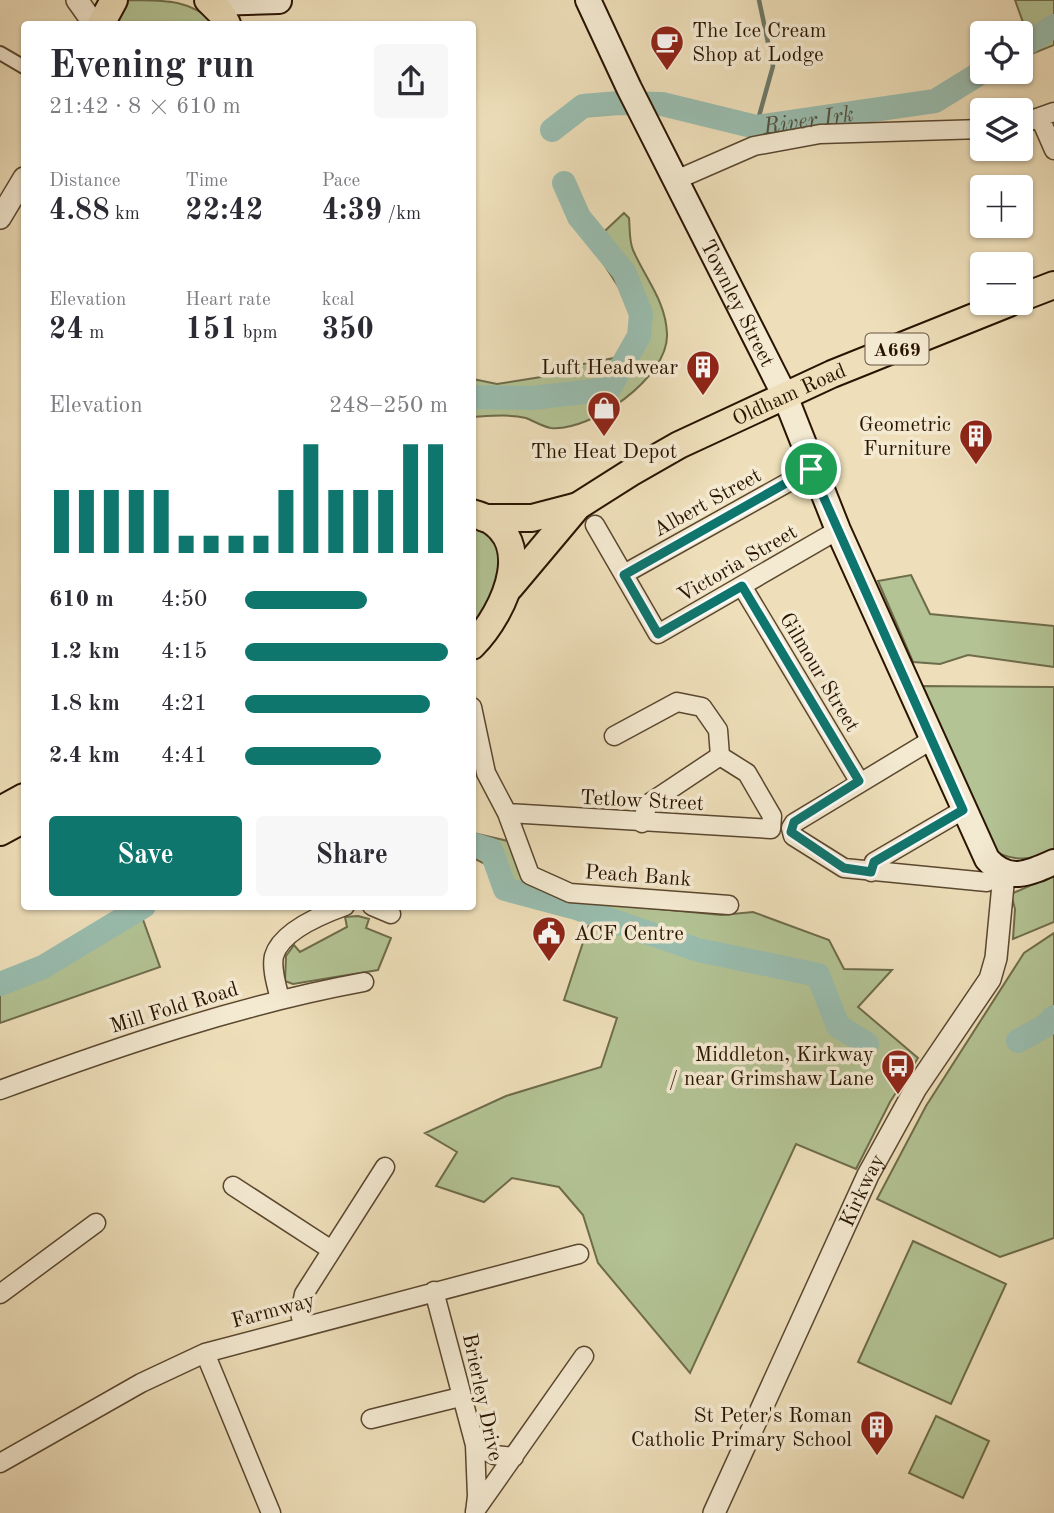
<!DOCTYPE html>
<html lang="en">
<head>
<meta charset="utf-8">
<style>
  body { margin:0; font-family:"Old Standard TT",serif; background:#f7f7f7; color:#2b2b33; height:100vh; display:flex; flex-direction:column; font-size:26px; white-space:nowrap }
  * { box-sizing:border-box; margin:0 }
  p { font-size:23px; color:#7c7c81 }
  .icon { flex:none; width:38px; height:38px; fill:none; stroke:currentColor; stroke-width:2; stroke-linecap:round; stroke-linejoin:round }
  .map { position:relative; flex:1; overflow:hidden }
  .side { position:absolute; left:21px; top:21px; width:455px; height:889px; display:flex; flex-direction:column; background:#fff; border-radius:7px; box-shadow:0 2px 5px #0004 }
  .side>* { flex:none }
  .tools { position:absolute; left:970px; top:21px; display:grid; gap:14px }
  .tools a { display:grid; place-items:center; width:63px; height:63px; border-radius:7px; background:#fff; box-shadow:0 2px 5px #0004; font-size:35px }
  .pin { position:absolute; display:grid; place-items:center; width:60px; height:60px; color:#fff; margin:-30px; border:4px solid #fff; border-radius:50%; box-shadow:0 2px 7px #0007 }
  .round { display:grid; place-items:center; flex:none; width:74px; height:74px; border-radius:7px; background:#f7f7f7 }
  .head { display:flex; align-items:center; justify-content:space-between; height:119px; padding:0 28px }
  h1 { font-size:38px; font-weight:700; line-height:52px }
  .figures { display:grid; grid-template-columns:repeat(3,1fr); gap:10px; height:119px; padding:7px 28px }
  .figures div { display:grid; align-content:center }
  .figures b { font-size:30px; font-weight:700 }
  .figures small { font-size:19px; font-weight:400 }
  .figures p { font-size:19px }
  .chart { height:196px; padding:14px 28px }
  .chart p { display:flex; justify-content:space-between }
  .chart svg { width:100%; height:126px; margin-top:7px; stroke:#0f766e; stroke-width:6 }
  .button { display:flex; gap:14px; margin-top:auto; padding:14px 28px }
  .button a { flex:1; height:80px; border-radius:7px; background:#0f766e; color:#fff; font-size:28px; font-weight:700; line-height:80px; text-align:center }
  .button a+a { background:#f7f7f7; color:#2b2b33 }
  ul { padding:0 28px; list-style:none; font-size:23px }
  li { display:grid; grid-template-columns:112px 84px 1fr; align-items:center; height:52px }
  li i { height:18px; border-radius:9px; background:#0f766e }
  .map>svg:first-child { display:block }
  .green { fill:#b3c394; stroke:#6e6c4a; stroke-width:2 }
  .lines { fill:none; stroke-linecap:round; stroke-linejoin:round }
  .stream { stroke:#6c7969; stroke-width:4.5 }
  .river { stroke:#99bdaf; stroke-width:24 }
  .pedestrian-casing { stroke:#5a472f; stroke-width:16 }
  .minor-casing { stroke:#5a472f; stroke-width:21 }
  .tertiary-casing { stroke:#5a472f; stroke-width:24 }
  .secondary-casing { stroke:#291401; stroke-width:28 }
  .primary-casing { stroke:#291401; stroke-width:30 }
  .pedestrian { stroke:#f4ead2; stroke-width:12 }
  .minor { stroke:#f4ead2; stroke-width:18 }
  .tertiary { stroke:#f4ead2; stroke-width:21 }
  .secondary { stroke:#f4ead2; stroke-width:24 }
  .primary { stroke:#eedfba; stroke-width:26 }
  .route-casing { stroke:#fff; stroke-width:14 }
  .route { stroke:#0f766e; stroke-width:9 }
  .labels { text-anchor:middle; stroke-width:7; stroke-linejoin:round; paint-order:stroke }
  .shield { fill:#f4ead2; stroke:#665440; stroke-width:2 }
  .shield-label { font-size:19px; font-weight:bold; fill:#291401 }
  .poi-label { font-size:21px; fill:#291401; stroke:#f4ead2; text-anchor:end }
  .street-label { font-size:21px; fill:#291401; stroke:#f4ead2 }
  .water-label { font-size:23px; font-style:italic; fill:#504f3e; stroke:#f4ead2 }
</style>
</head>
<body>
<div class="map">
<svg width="1054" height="1513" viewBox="0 0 1054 1513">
  <rect width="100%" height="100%" fill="#eedfba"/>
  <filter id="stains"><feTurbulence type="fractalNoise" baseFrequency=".00286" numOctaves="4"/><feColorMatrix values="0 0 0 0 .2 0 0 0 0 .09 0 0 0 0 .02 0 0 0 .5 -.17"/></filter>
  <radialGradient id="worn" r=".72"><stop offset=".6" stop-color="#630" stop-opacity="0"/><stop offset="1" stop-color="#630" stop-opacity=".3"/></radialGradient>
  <path class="green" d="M129,0C167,0 191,0 216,24H112Z
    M1015,0H1054V45L1034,53Z
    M624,213L629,218C630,228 629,241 633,250C645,278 666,301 667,334C669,377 591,432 551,428C543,427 534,421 526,418C509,414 490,416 473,417V379L497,384L541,377L557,369L614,358L632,339V308L591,244Z
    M473,523L495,538L504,573L473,632Z
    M911,575L930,614L1054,626V667L968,655L940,664L913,662L878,581Z
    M919,686L1054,687V848C1031,863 1009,862 987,846Z
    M473,833L508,841L531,879V901L501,887L495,869L473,858Z
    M1054,875V922L1013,939L1015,909L1011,894Z
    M596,903L722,915L753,912L829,940L844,969L892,970L858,1007L918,1058L890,1102L856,1169L796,1144L690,1373L598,1263L583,1215L559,1187L512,1178L484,1202L436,1186L457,1152L425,1133L506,1096L601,1067L617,1018L564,1000Z
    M127,907H153L141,914L160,967L0,1023V979L46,961L124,914Z
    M358,916L369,919L366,928L391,938L378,970L293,984L285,981L286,956L294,945L300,952L347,927L345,917Z
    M1054,933V1238L1000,1257L877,1199L926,1106L1024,953Z
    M913,1241L1006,1284L951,1404L858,1362Z
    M936,1416L989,1441L963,1498L909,1473Z"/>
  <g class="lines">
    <path class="stream" d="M756,127L773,66L759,0"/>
    <g class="river">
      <path d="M1020,48L1054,26"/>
      <path id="s1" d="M552,130L583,106L619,103L662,104L756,127L935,101L982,72"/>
      <path d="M472,397L532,398L609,389L639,336L641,314L624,272L579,217L564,183"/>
      <path d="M472,844L491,850L505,889L576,908L698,950L818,975L838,1026L867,1044"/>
      <path d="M0,984L43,967L144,906"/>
      <path d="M1018,1041L1045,1026L1054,1017"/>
    </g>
    <g class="pedestrian-casing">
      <path id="pedestrian" d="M0,53L24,67"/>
    </g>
    <g class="minor-casing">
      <path id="minor" d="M1040,118L1054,150
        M1020,124L1054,112
        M676,180L754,146L820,134L982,129
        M595,525L658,634L838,530
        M624,574L812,469
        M742,586L859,781
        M472,707L486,773L507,813L530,875L570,893L729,905
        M614,736L677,702L702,707L718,730L720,756
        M933,739L794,823L791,828L793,836L844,868L987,882L998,871
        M507,813L771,829L772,816L747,773L720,756
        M642,823L648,804L720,756
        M871,872L874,862L963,810
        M372,906L391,914
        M280,999C277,987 271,968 274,956C281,931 323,914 345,906
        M0,1090C120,1046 239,1005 364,982
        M233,1186L330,1249
        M434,1291L475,1445L477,1496L475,1513
        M0,1294L96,1223
        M303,1325L300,1313L304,1294L385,1167
        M205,1353L271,1513
        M371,1419L460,1397
        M475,1445L494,1455L514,1457
        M0,1463L141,1383L205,1353L579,1254
        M475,1511L584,1356"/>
    </g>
    <g class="tertiary-casing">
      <g id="tertiary">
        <path d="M77,0L94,24"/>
        <path d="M0,218L24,178"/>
        <path id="s2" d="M714,1513L868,1175L916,1088L990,979L996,958L1004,874"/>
      </g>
    </g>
    <g class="secondary-casing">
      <g id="secondary">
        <path id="s3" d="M588,0L629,88L785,396L838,530L987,859C1008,883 1028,874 1054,862"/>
        <path d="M213,3L279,1"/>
      </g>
    </g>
    <g class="primary-casing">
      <g id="primary">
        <path d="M208,0L221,13L227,24"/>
        <path d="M101,24L114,0"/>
        <path d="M1020,298L1054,285"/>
        <path d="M472,513C542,531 506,612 472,646"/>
        <path d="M484,518H532L578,506"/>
        <path id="s4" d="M510,587L578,506L630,473L679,445L832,374L1009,303"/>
        <path d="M0,810L24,797"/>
        <path d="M0,832L24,819"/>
      </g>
    </g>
    <use href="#pedestrian" class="pedestrian"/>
    <use href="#minor" class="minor"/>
    <use href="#tertiary" class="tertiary"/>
    <use href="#secondary" class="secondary"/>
    <use href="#primary" class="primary"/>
  </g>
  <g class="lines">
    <g class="route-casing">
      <path id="route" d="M811,469L963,810L874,862L871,872L844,868L791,832L794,822L859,781L742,586L658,634L624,575Z"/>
    </g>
    <use href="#route" class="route"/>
  </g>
  <defs>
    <g id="cafe-pin" transform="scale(1.75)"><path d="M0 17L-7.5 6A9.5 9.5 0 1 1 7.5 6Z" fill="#8f2418" stroke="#f4ead2"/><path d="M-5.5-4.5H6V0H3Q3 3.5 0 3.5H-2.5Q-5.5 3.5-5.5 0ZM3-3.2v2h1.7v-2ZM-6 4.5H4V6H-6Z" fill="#fff"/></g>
    <g id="building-pin" transform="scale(1.75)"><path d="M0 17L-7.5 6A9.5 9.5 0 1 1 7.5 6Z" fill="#8f2418" stroke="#f4ead2"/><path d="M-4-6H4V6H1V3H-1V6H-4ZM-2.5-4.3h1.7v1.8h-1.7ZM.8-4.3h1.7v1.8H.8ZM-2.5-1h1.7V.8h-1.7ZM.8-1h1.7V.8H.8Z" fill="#fff"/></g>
    <g id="shop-pin" transform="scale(1.75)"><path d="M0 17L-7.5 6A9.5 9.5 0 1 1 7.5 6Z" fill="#8f2418" stroke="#f4ead2"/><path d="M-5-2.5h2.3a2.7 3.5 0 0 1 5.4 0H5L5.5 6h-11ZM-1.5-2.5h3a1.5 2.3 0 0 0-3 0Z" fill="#fff"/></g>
    <g id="civic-pin" transform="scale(1.75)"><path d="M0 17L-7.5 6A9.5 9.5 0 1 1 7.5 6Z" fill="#8f2418" stroke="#f4ead2"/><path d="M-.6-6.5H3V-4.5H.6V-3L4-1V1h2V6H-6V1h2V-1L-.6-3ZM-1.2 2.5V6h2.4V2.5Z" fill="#fff"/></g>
    <g id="bus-pin" transform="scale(1.75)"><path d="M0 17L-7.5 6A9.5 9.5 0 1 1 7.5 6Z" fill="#8f2418" stroke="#f4ead2"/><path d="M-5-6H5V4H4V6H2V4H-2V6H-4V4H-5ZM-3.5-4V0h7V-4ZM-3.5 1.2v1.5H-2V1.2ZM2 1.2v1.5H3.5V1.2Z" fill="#fff"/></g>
  </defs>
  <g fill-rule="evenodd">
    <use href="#cafe-pin" x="667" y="42"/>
    <use href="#building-pin" x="703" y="367"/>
    <use href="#shop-pin" x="604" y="408"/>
    <use href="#building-pin" x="976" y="436"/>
    <use href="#civic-pin" x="549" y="933"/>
    <use href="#bus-pin" x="898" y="1066"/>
    <use href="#building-pin" x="877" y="1427"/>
  </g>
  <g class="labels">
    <rect class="shield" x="865.5" y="333.5" width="63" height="31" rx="5"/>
    <g class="shield-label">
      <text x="897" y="356">A669</text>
    </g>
    <g class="poi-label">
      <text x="692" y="37" text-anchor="start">The Ice Cream<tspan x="692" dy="24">Shop at Lodge</tspan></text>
      <text x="678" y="374">Luft Headwear</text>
      <text x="951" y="431">Geometric<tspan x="951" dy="24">Furniture</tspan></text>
      <text x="604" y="458" text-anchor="middle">The Heat Depot</text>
      <text x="574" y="940" text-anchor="start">ACF Centre</text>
      <text x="874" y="1061">Middleton, Kirkway<tspan x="874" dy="24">/ near Grimshaw Lane</tspan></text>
      <text x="852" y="1422">St Peter's Roman<tspan x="852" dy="24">Catholic Primary School</tspan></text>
    </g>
    <g class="street-label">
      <text dy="7" stroke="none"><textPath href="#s3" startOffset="338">Townley Street</textPath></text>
      <text dy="7" stroke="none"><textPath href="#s4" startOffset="345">Oldham Road</textPath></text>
      <text transform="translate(707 502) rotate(-29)" y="7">Albert Street</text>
      <text transform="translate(737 563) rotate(-30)" y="7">Victoria Street</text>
      <text transform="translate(820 672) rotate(59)" y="7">Gilmour Street</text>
      <text transform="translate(642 800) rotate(3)" y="7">Tetlow Street</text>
      <text transform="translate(638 875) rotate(4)" y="7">Peach Bank</text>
      <text transform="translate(174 1007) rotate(-17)" y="7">Mill Fold Road</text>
      <text dy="7" stroke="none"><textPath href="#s2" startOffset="355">Kirkway</textPath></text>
      <text transform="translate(273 1310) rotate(-15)" y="7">Farmway</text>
      <text transform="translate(483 1397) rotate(78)" y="7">Brierley Drive</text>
    </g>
    <g class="water-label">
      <text dy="8" stroke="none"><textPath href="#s1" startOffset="268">River Irk</textPath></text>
    </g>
  </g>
  <rect width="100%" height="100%" filter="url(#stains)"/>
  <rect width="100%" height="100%" fill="url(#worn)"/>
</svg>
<div class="tools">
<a><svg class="icon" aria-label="locate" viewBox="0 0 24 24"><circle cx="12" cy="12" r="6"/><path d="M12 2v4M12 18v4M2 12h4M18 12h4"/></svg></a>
<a><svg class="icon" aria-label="layers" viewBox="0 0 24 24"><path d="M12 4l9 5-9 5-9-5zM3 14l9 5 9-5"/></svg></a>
<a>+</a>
<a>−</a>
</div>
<div class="pin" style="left:811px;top:469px;background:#1e9e55"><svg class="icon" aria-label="arrive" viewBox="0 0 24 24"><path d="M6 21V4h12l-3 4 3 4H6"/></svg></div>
<section class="side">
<div class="head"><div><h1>Evening run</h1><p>21:42 · 8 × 610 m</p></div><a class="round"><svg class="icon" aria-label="share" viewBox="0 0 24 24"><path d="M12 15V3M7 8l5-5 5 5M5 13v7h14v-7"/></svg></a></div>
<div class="figures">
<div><p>Distance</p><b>4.88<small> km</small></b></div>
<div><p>Time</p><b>22:42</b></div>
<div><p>Pace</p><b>4:39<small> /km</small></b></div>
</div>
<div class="figures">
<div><p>Elevation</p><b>24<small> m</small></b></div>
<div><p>Heart rate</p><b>151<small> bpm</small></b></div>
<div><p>kcal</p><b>350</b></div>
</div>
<div class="chart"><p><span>Elevation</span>248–250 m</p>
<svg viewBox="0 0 160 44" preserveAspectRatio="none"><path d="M5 44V22M15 44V22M25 44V22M35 44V22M45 44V22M55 44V38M65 44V38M75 44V38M85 44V38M95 44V22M105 44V6M115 44V22M125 44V22M135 44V22M145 44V6M155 44V6"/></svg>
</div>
<ul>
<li><b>610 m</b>4:50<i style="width:60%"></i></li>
<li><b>1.2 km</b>4:15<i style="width:100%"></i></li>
<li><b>1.8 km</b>4:21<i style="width:91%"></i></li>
<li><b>2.4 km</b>4:41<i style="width:67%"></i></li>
</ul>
<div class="button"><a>Save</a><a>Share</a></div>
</section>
</div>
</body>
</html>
